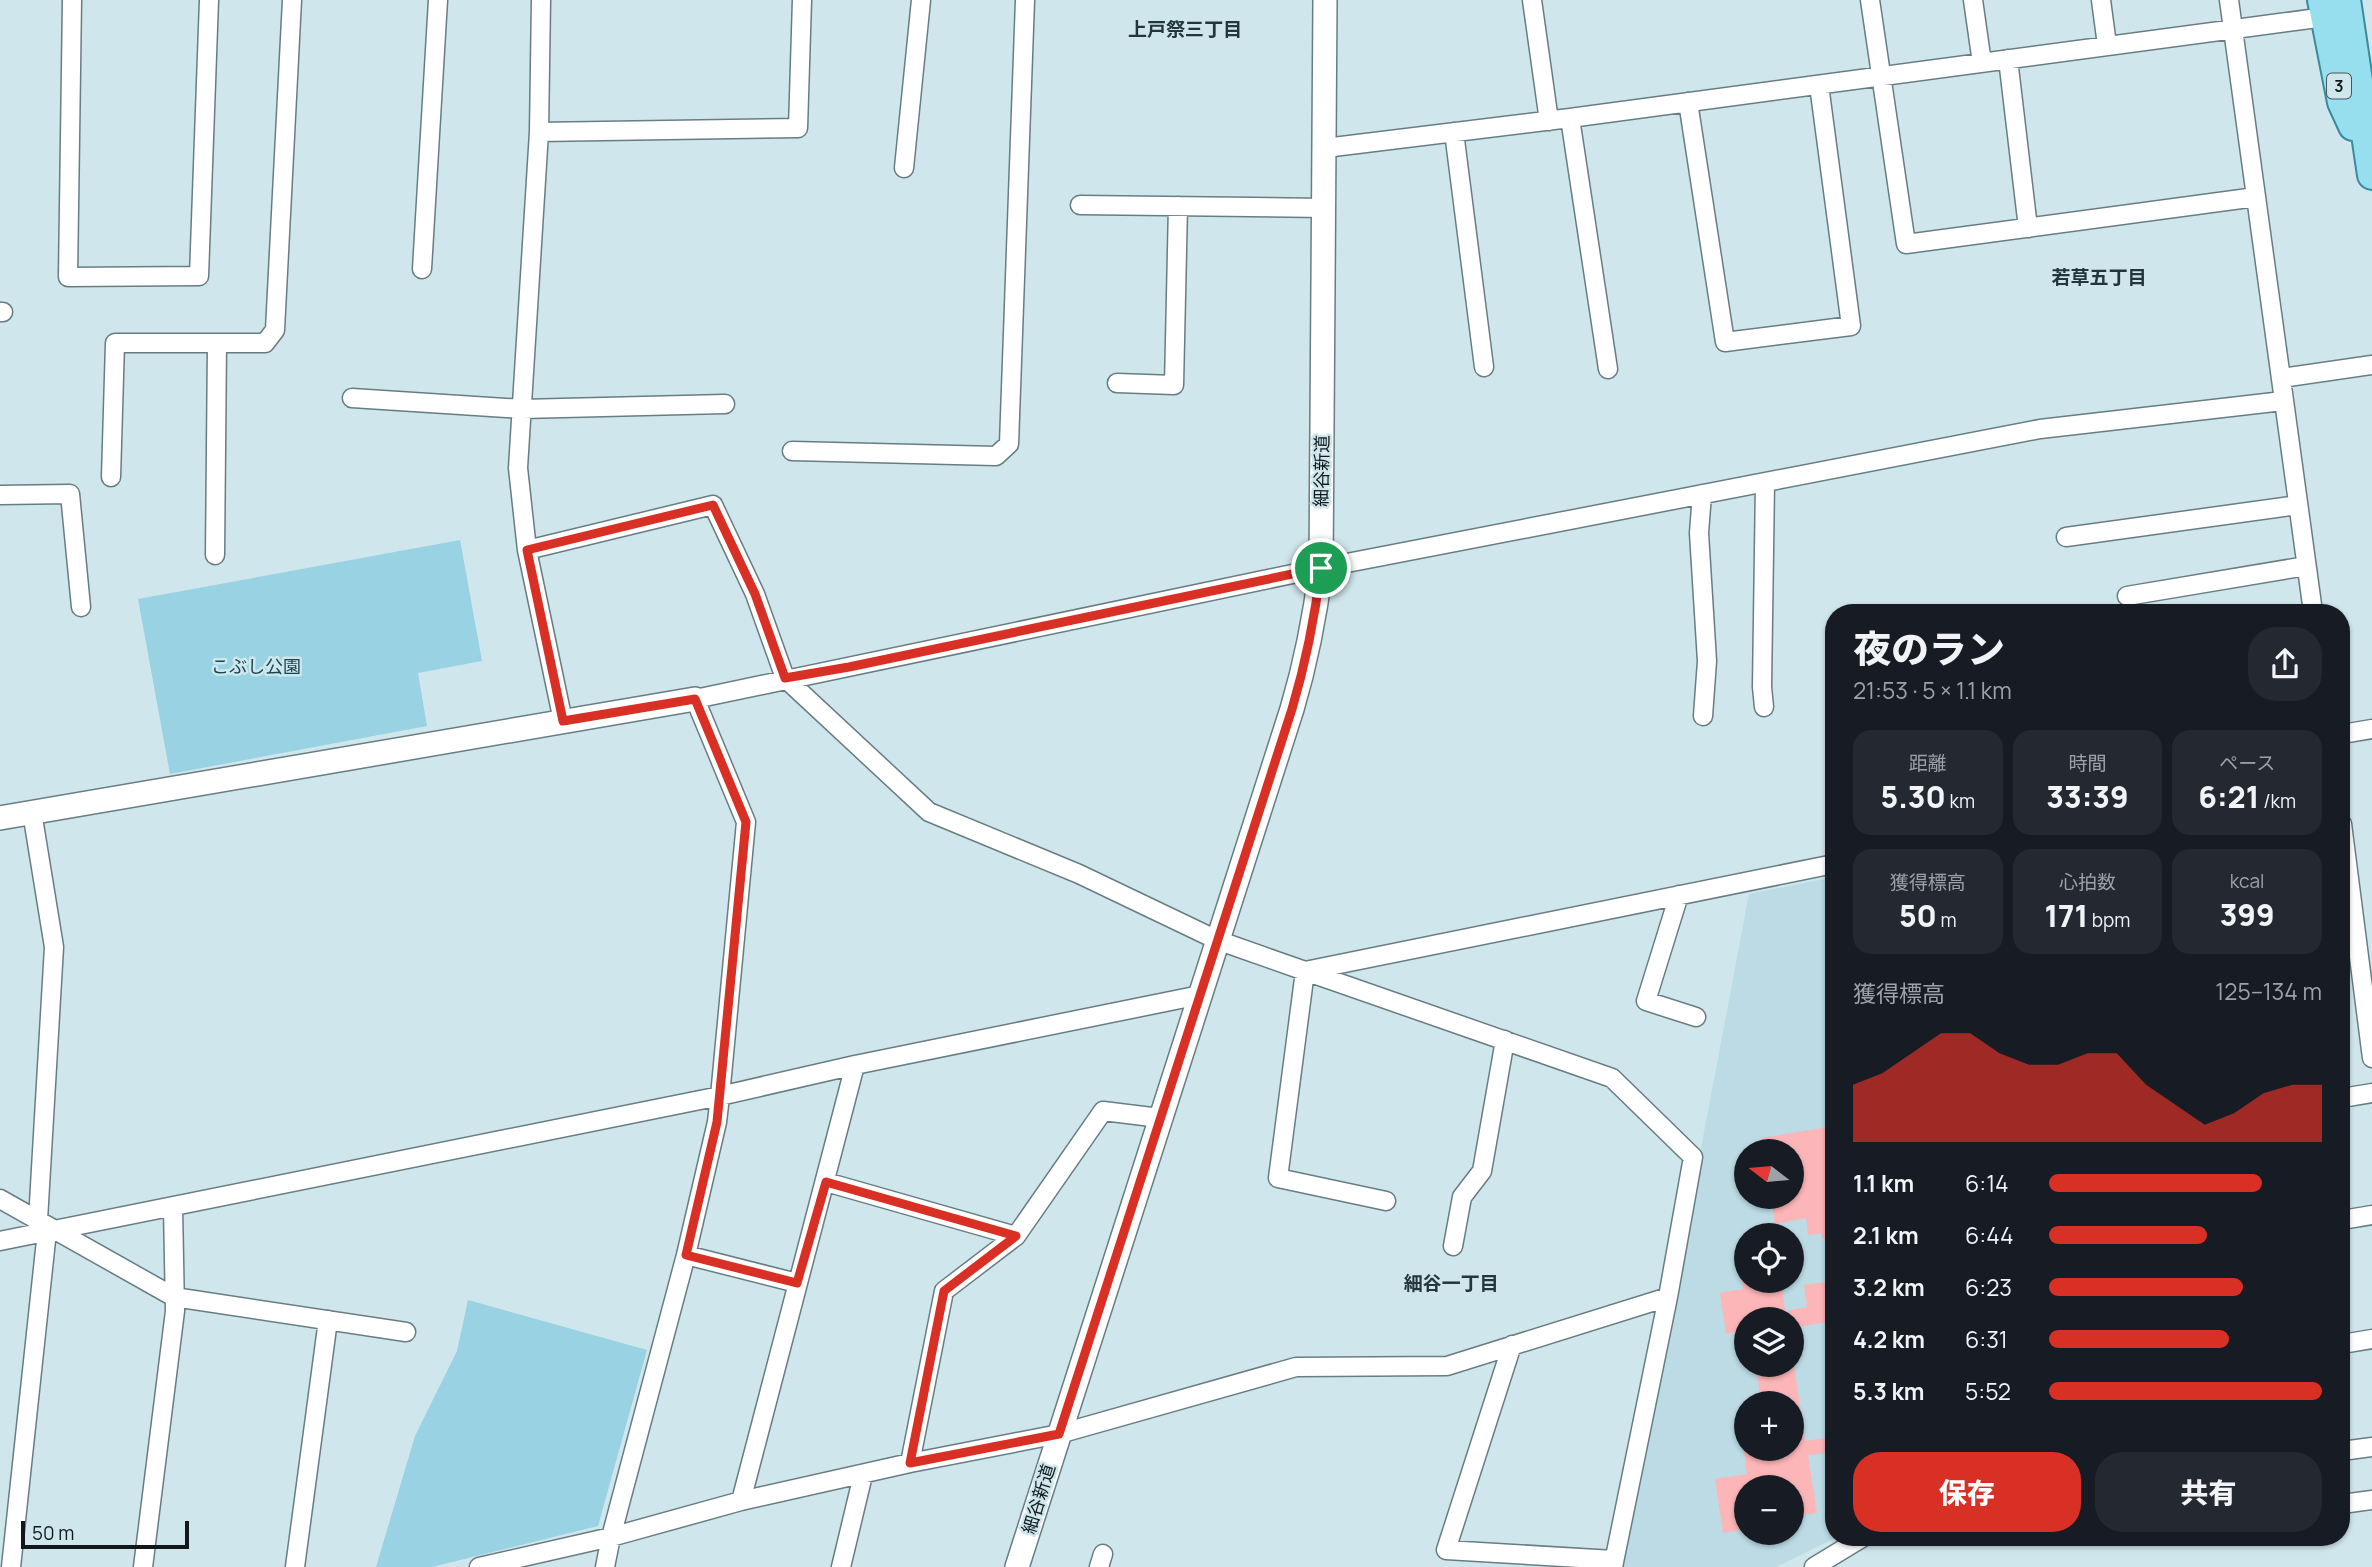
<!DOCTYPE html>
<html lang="ja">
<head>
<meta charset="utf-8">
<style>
  body { margin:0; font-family:Manrope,"Noto Sans JP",sans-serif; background:#242831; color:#f1f3f6; height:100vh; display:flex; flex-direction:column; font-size:26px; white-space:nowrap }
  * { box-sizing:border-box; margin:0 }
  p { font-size:23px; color:#9ea1a6 }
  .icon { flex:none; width:38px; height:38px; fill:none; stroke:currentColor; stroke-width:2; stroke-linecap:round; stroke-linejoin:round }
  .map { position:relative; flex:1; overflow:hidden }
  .drawer { position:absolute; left:1825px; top:604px; width:525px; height:942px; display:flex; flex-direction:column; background:#171b24; border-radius:28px; box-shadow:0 2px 5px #0004 }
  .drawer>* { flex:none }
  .needle { width:46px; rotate:286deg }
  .controls { position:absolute; left:1734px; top:1139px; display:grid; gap:14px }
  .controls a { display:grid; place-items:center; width:70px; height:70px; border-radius:50%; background:#171b24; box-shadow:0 2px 5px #0004; font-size:35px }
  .scale { position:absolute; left:21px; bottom:18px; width:168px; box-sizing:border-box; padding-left:7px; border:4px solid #10181a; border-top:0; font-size:19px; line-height:24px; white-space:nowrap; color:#10181a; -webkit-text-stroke:5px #cfe6ec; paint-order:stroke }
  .pin { position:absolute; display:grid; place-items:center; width:60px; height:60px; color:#fff; margin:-30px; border:4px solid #fff; border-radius:50%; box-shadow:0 2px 7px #0007 }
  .round { display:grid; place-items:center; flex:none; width:74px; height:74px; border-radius:28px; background:#242831 }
  .summary { display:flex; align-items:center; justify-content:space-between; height:119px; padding:0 28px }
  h1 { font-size:38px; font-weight:800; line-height:52px }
  .stats { display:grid; grid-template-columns:repeat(3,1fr); gap:10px; height:119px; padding:7px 28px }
  .stats div { display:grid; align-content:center; border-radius:18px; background:#242831; text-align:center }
  .stats b { font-size:30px; font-weight:800 }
  .stats small { font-size:19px; font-weight:400 }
  .stats p { font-size:19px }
  .chart { height:196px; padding:14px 28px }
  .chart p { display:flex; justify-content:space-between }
  .chart svg { width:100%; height:126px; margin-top:7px; fill:#d93025; opacity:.7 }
  .cta { display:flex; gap:14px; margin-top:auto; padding:14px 28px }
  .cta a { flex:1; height:80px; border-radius:28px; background:#d93025; color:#fff; font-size:28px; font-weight:800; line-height:80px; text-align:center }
  .cta a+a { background:#242831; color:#f1f3f6 }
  ul { padding:0 28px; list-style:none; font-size:23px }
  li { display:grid; grid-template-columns:112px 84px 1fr; align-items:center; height:52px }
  li i { height:18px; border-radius:9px; background:#d93025 }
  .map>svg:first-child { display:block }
  .built { fill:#bcdbe4; fill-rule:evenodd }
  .green { fill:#99d2e2 }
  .building { fill:#fdb6b8 }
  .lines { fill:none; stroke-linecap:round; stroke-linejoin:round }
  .minor-casing { stroke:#687d82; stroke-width:21 }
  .tertiary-casing { stroke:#687d82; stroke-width:26 }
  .primary-casing { stroke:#3a8a9e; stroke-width:32 }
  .minor { stroke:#fff; stroke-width:18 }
  .tertiary { stroke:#fff; stroke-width:23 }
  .primary { stroke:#97deef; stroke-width:28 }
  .route-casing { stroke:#fff; stroke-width:14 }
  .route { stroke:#d93025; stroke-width:9 }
  .labels { text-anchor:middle; stroke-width:5; stroke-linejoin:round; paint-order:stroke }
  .shield { fill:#cfe6ec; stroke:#495659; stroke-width:2 }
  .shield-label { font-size:16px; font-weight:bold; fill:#10181a }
  .street-label { font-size:18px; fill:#10181a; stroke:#cfe6ec }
  .park-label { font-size:18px; fill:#174651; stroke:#cfe6ec }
  .neighbourhood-label { font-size:19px; font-weight:bold; fill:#23363b; stroke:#cfe6ec }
</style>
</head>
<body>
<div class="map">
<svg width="2372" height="1567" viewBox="0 0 2372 1567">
  <rect width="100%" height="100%" fill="#cfe6ec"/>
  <path class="built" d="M1834,877V1536L1837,1537L1776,1567H1622L1749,894ZM1746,1152H1792V1197H1746ZM1746,1236H1792V1281H1746ZM1746,1320H1792V1365H1746ZM1746,1404H1792V1449H1746ZM1746,1488H1792V1533H1746Z"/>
  <path class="green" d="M460,540L482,661L418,673L427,726L170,774L138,599Z
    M468,1300L647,1350L598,1526L432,1567H376L415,1436L457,1351Z"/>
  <path class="building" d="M1834,1126V1237L1822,1239L1821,1233L1808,1235L1806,1218L1775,1224L1771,1197H1792V1152H1764L1762,1138Z
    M1746,1258V1281H1781L1785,1311L1807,1307L1804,1285L1834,1281V1321L1792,1328V1320H1746V1330L1726,1334L1720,1293L1743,1289L1739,1259Z
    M1746,1347V1359L1742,1360L1740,1348Z
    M1756,1365H1794L1805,1441L1834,1437V1452L1808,1455L1817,1513L1792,1516V1488H1746V1529L1723,1533L1715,1479L1747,1474L1742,1436L1746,1435V1449H1792V1404H1761Z"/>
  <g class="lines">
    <g class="minor-casing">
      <path id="minor" d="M72,0L68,277L199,276L209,0
        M541,0L539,132L518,468L527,550L563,721
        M1532,0L1549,121
        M1870,0L1906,244L2256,197
        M1973,0L1982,63
        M2101,0L2107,45
        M2229,0L2313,612
        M2008,59L2028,228
        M1688,102L1725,342L1851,326L1819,85
        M1570,118L1608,369
        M539,132L798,128L802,0
        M1454,132L1484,367
        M1325,148L1570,118L2325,17
        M904,168L921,0
        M1080,205L1325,208
        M422,269L438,0
        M0,312H3
        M2281,378L2372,365
        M1117,383L1174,385L1178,206
        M352,398L522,409L725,404
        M792,451L996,456L1009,444L1025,0
        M111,477L115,343H265L275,330L292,0
        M1702,494L1699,533L1707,661L1703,716
        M0,495L70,494L81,607
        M2066,537L2298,505
        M527,550L713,505L755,594L785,678L929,812L1079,874L1217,940L1305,971L1834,864
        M215,555L217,343
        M2127,596L2306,566
        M1764,707L1762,687L1765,482
        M2342,734L2372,729
        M32,812L54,947L38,1220
        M2342,824L2372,1058
        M1679,895L1646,1001L1696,1017
        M2342,1098L2372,1093
        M826,1182L1016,1236L1103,1111L1160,1118
        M0,1199L174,1297L406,1332
        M1386,1201L1278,1178L1305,971L1612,1078L1693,1157L1668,1297L1613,1567
        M2342,1220L2372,1215
        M0,1241L720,1096L855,1065L1200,995
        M1453,1246L1462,1197L1482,1171L1505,1040
        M686,1255L797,1283
        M2342,1344L2372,1339
        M1512,1345L1446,1550L1614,1560
        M2342,1451L2372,1447
        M910,1463L944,1291L1016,1236
        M741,1501L855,1065
        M2342,1504L2372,1500
        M11,1567L47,1231
        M143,1567L175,1311L173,1207
        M295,1567L328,1320
        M479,1567L611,1537L741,1501L910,1463L1059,1434L1296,1367L1447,1366L1668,1297
        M605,1567L611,1537L686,1255L717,1122L720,1096L746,822L695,699L1321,568L2040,429L2283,401
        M841,1567L863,1475
        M1099,1567L1103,1554
        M1814,1567L1865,1536"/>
    </g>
    <g class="tertiary-casing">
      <path id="tertiary" d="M0,818L695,699
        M1017,1567L1292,709C1306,662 1315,616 1321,568L1325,0"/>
    </g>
    <g class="primary-casing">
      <path id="primary" d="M2322,0L2342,102L2353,126
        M2346,0L2372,175"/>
    </g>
    <use href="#minor" class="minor"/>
    <use href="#tertiary" class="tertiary"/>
    <use href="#primary" class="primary"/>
  </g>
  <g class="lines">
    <g class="route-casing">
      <path id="route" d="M713,505L755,594L785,678L849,667L1321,568C1315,616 1306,662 1292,709L1059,1434L910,1463L944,1291L1016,1236L826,1182L797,1283L686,1255L717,1122L746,822L695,699L563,721L527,550Z"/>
    </g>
    <use href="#route" class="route"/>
  </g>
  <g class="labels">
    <rect class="shield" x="2327" y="73.5" width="24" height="25" rx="5"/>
    <g class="shield-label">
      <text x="2339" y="92">3</text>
    </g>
    <g class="street-label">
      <text transform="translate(1322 471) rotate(-89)" y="6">細谷新道</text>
      <text transform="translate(1039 1499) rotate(-73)" y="6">細谷新道</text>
    </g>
    <g class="park-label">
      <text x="256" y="673">こぶし公園</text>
    </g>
    <g class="neighbourhood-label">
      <text x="1185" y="36">上戸祭三丁目</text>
      <text x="2099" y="284">若草五丁目</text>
      <text x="1451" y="1290">細谷一丁目</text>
    </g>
  </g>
</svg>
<div class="controls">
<a><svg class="needle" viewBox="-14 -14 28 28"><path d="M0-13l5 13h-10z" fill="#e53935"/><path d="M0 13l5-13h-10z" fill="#9ea1a6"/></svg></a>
<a><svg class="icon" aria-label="locate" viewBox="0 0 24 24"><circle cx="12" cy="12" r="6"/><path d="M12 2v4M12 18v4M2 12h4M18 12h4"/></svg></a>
<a><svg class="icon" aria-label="layers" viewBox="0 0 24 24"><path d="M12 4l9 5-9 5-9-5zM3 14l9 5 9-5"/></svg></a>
<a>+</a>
<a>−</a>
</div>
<div class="scale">50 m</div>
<div class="pin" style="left:1321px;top:568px;background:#1e9e55"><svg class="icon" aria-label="arrive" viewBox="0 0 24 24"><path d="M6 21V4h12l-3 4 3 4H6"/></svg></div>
<section class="drawer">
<div class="summary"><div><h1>夜のラン</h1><p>21:53 · 5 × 1.1 km</p></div><a class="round"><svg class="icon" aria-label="share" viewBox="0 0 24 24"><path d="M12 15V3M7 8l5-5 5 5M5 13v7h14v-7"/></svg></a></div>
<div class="stats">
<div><p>距離</p><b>5.30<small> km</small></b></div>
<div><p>時間</p><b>33:39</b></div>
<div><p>ペース</p><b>6:21<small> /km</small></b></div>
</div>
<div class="stats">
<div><p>獲得標高</p><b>50<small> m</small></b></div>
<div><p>心拍数</p><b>171<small> bpm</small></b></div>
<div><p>kcal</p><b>399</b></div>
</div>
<div class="chart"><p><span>獲得標高</span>125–134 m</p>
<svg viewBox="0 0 160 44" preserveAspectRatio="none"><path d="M0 44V24L10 20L20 13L30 6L40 6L50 13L60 17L70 17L80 13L90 13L100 24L110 31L120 38L130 34L140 27L150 24L160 24V44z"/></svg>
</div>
<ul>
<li><b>1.1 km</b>6:14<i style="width:78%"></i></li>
<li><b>2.1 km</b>6:44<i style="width:58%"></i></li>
<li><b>3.2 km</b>6:23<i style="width:71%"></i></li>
<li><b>4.2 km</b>6:31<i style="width:66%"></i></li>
<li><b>5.3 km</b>5:52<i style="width:100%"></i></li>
</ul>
<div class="cta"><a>保存</a><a>共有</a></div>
</section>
</div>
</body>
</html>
